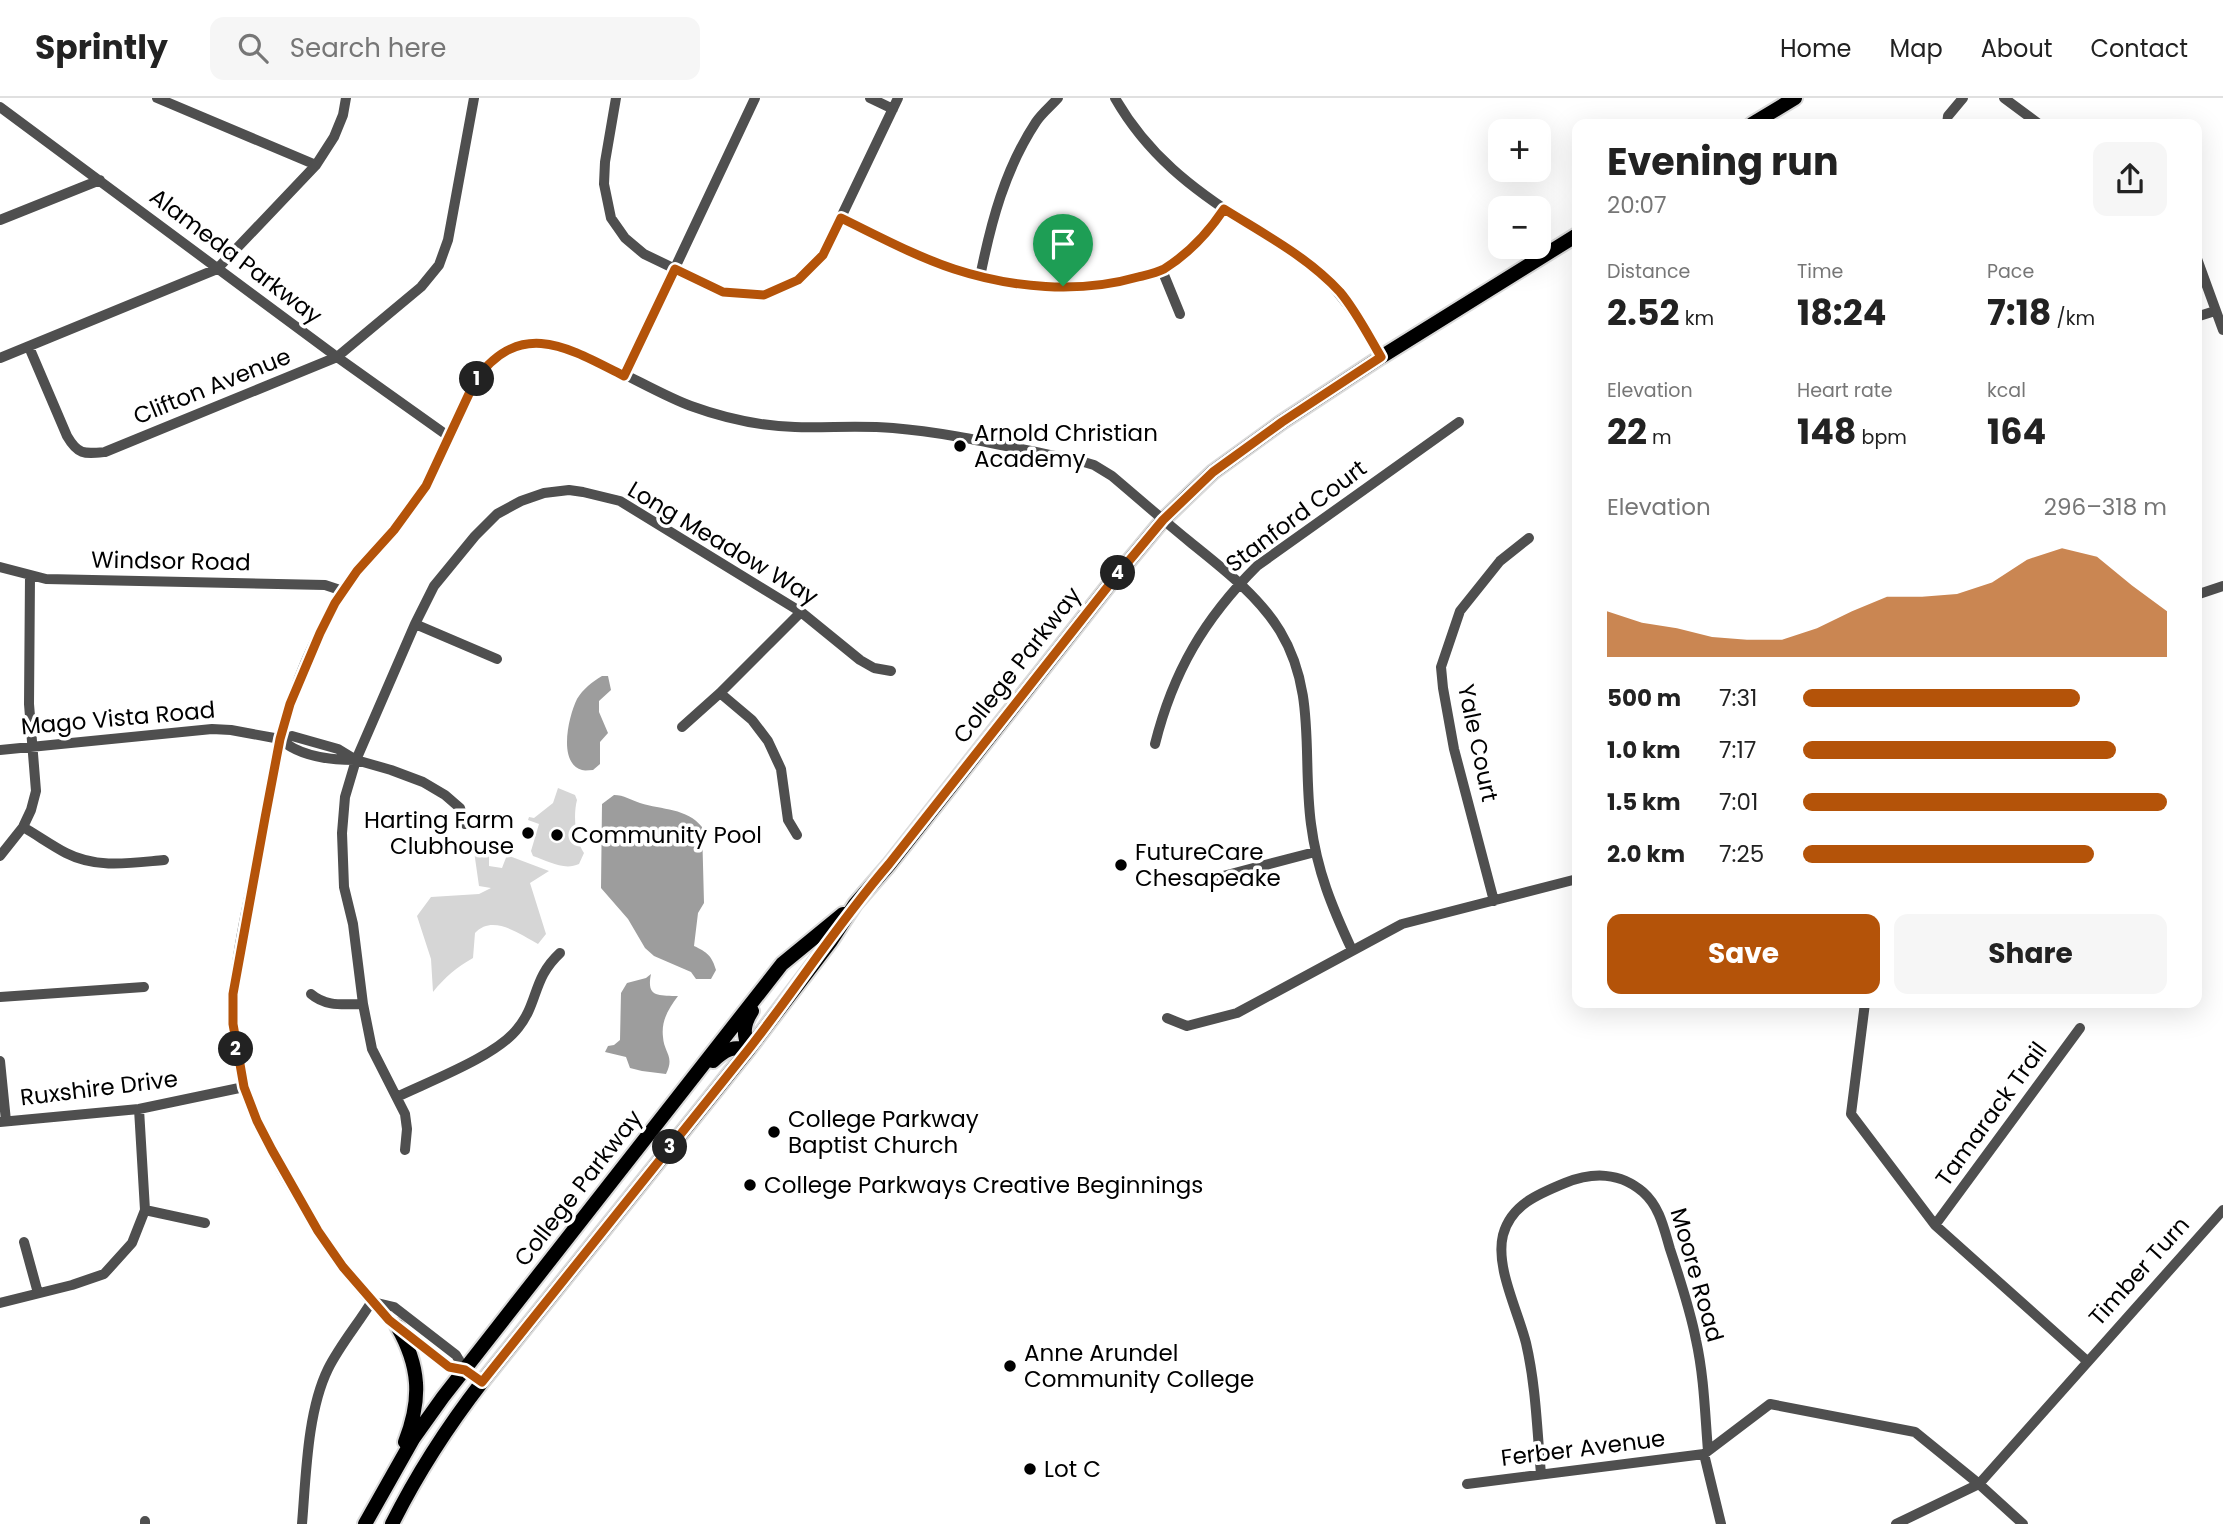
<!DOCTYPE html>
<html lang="en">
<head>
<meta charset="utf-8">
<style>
  body { margin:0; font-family:Poppins,sans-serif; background:#f6f6f6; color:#222; height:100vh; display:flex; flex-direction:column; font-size:26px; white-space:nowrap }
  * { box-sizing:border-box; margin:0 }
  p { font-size:23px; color:#767676 }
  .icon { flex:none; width:38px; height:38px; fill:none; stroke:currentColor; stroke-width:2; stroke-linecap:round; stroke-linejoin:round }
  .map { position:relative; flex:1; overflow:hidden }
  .side { position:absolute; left:1572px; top:21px; width:630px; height:889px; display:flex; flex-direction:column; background:#fff; border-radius:14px; box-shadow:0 7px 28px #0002 }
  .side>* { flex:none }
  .tools { position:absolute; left:1488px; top:21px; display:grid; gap:14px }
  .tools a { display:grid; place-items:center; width:63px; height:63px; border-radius:14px; background:#fff; box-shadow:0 7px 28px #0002; font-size:35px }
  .pin { position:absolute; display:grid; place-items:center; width:60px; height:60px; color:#fff; margin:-72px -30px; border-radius:50% 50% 50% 0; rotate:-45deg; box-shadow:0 0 7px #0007 }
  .pin .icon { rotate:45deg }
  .km { position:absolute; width:35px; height:35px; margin:-18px; border-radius:50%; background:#222; color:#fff; font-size:19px; line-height:35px; text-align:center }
  .round { display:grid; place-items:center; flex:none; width:74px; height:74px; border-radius:14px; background:#f6f6f6 }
  .summary { display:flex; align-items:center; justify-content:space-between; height:119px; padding:0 35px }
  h1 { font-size:38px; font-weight:700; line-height:52px }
  .figures { display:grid; grid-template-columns:repeat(3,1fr); gap:10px; height:119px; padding:7px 35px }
  .figures div { display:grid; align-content:center }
  .figures b { font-size:35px; font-weight:700 }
  .figures small { font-size:19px; font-weight:400 }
  .figures p { font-size:19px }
  .chart { height:196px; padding:14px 35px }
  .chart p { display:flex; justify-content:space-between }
  .chart svg { width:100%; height:126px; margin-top:7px; fill:#b45309; opacity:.7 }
  .primary-button { display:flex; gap:14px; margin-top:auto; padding:14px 35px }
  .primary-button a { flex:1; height:80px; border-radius:14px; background:#b45309; color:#fff; font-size:28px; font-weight:700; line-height:80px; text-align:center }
  .primary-button a+a { background:#f6f6f6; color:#222 }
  ul { padding:0 35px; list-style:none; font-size:23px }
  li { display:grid; grid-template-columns:112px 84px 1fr; align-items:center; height:52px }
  li i { height:18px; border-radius:9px; background:#b45309 }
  header { display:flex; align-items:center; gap:42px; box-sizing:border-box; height:98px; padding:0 35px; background:#fff; border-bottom:2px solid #e0e0e0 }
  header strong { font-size:33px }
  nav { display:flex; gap:38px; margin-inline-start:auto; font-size:24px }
  .search { width:490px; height:63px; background:#f6f6f6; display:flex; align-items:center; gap:18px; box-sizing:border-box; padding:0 24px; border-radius:14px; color:#767676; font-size:26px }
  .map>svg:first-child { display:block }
  .green { fill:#d6d6d6 }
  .water { fill:#9d9d9d }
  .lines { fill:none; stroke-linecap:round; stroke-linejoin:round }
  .major-casing { stroke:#dbdbdb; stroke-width:18 }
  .minor { stroke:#4f4f4f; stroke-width:10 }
  .major { stroke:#000; stroke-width:14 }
  .route-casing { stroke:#fff; stroke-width:14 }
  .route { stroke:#b45309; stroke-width:9 }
  .poi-dot { fill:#000; stroke:#fff; stroke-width:2.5 }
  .labels { text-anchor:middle; stroke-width:7; stroke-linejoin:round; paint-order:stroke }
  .street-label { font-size:23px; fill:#000; stroke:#fff }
  .poi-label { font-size:23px; fill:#000; stroke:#fff; text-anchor:start }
</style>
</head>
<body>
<header>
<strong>Sprintly</strong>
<div class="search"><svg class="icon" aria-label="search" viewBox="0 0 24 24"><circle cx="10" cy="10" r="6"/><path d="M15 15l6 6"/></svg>Search here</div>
<nav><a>Home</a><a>Map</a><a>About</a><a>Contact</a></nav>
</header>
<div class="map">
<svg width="2223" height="1426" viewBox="0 0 2223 1426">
  <rect width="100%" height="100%" fill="#fff"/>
  <path class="green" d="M558,690L575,697L577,702C573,717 575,742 584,755L579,766C564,773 548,763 533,758L531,753L539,726L528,722L529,719L534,720L553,705Z
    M484,747L483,754L489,756V768L502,770L507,757L549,773L530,785L546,836L538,846C519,836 493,816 475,835L473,860C457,869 445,879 433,894L431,861L417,818L431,799L479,796L491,790L479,788L474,753Z"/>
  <path class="water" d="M602,578H608L611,592L599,603V614L608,635L600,644V666L593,672C589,672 585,673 582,672C557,665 569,617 577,601C583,591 592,584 602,578Z
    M614,697C624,697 631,702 640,705C662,712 687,710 702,729L704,805L698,815L694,848C707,854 712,858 716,872L711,881H696L691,874L654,858L645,850L628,821L601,790L602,706Z
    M651,876C646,900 659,897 678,898C669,910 661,922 663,939C664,955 675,958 666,976L642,973L630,970L626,959L605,954L608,948L614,947L620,942L621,895L627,885L646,880Z"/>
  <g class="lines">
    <g class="major-casing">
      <path id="major" d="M1752,26L1795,0
        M749,951C743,936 743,927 752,913
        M713,963C725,952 732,948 749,951
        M397,1228C420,1268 422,1301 405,1344
        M365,1426L413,1341L443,1299L782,866L843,816
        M392,1426C417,1376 448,1328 482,1284L749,951L831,843L855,806L889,767L1113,482L1163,422L1193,393L1213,374L1282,324L1381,259L1577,137"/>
    </g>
    <path class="minor" d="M157,0L316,67
      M616,0L605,64L604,86L611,120L625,140L644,156L723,194L764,197L798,182L823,157L898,0
      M870,0L893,11
      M1115,0C1147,56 1192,91 1246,125C1265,137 1287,148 1305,162C1339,189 1359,222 1381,259
      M2004,0L2039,26
      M0,9L337,259L448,338
      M1947,26L1948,18L1963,0
      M841,120C878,138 915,158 954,171C1012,190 1079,196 1138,179C1146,177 1156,175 1164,171C1188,156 1208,135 1224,111
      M0,122L100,82
      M2196,158L2223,232
      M1162,172L1180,216
      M980,179C991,124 1005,71 1036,24C1042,15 1051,8 1058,0
      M2196,219L2215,213
      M29,249L67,338C78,357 84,356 105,354L337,259L421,189L439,167L448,142L474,0
      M0,260L217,171L316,67L334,39L343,17L346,0
      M624,278L755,0
      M0,469L46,481L325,487L343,493
      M2196,497L2223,488
      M415,526L497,561
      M720,595L752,622L768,643L781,671L788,722L797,737
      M682,629L720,595L801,514
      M280,641C299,658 329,662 354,662
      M1155,646C1173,574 1204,521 1257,468L1459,324
      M0,652L212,631L231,632L280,641L292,638L338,651L356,662L391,672L423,684L445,697L460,710L465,726
      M23,729C37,737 51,747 66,755C97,771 131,765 164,762
      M0,758L23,729L31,712L36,693L29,606L30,478
      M1208,782L1315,754
      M1494,803L1454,651L1443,590L1441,569L1460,513L1500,463L1529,440
      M311,896C326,909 343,906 363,906
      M0,899L144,889
      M1865,905L1851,1016L1935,1127L2087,1263
      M1167,920L1187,928L1237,915L1402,826L1577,781
      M0,963L6,1023
      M397,999C430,983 497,958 518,930C539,904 532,881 560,855
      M0,1024L139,1011L244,989
      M405,1052L407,1031L405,1016L372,951L363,906L353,826L344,789L342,735L345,699L356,662L415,526L434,488L475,438L497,416L521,403L544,395L569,392L583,394L620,403L801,514L860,562L874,570L891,573
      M145,1112L205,1125
      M1935,1127L2080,930
      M24,1144L38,1195
      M373,1204L394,1209L456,1257L465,1272L482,1284
      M0,1205L72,1187L104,1176L132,1145L145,1112L139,1011
      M465,1272C463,1271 450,1269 448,1268C441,1265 433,1257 427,1252C415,1243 403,1234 392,1224C368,1204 347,1175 330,1149C293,1096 249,1023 237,959C226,894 243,829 256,766C265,719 272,672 284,626C295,585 314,541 336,504C360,463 399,433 423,392C449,350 466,263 518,248C564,234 645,292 691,308C724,320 760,328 795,329C828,330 860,327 893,330C955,335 1016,351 1077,362L1094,367L1112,378C1138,400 1163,422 1190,444C1222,470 1258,497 1280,533C1317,594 1302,659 1311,726C1317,773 1332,809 1352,852
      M1704,1356L1721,1426
      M1541,1376C1537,1332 1536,1288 1526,1245C1518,1213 1495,1169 1503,1137C1511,1107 1538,1096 1565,1085C1592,1074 1620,1074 1643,1094C1660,1109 1664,1131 1670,1151C1680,1181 1690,1211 1696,1242C1704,1278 1705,1316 1708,1353
      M1467,1386L1704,1356L1770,1306L1915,1334L1979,1386L2023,1426
      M145,1426V1423
      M302,1426C306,1379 307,1314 328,1271C340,1247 358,1226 372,1203
      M1896,1426L1979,1386L2223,1112"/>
    <use href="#major" class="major"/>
  </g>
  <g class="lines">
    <g class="route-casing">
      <path id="route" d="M1224,111C1264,136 1308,159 1340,194C1356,213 1368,237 1381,259L1282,324L1213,374L1163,422L1113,482L889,766C838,825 796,891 748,952C660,1063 570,1173 482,1284L465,1272L449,1269L389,1222L343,1169L318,1133L272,1052L257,1023L244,989L233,926V896L265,720L280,641L290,606L320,535L335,505L357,473L394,432L426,388L475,283C520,219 569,250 624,278L675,171L723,194L764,197L798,182L823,157L841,120C878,138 915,158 954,171C1012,190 1079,196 1138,179C1146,177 1156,175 1164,171C1188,156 1208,135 1224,111Z"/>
    </g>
    <use href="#route" class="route"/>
  </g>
  <g class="poi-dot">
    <circle cx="960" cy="348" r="7"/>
    <circle cx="528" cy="735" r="7"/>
    <circle cx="557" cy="737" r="7"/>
    <circle cx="1121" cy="767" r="7"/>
    <circle cx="774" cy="1034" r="7"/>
    <circle cx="750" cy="1087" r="7"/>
    <circle cx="1010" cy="1268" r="7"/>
    <circle cx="1030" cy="1371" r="7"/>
  </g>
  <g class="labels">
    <g class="street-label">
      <text transform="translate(236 158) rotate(37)" y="8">Alameda Parkway</text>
      <text transform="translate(212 288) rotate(-22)" y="8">Clifton Avenue</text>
      <text transform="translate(1296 418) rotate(-37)" y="8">Stanford Court</text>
      <text transform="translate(723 445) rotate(31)" y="8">Long Meadow Way</text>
      <text transform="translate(171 463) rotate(1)" y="8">Windsor Road</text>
      <text transform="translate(1017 567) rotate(-52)" y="8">College Parkway</text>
      <text transform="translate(118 620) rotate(-5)" y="8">Mago Vista Road</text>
      <text transform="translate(1478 645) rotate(78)" y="8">Yale Court</text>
      <text transform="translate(99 990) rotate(-7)" y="8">Ruxshire Drive</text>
      <text transform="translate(1991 1016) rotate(-54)" y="8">Tamarack Trail</text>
      <text transform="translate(578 1090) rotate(-52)" y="8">College Parkway</text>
      <text transform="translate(2139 1173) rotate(-48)" y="8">Timber Turn</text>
      <text transform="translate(1697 1177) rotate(74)" y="8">Moore Road</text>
      <text transform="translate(1583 1350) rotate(-7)" y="8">Ferber Avenue</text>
    </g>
    <g class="poi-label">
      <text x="974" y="343">Arnold Christian<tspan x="974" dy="26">Academy</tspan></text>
      <text x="514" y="730" text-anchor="end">Harting Farm<tspan x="514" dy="26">Clubhouse</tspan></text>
      <text x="571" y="745">Community Pool</text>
      <text x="1135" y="762">FutureCare<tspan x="1135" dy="26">Chesapeake</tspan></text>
      <text x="788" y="1029">College Parkway<tspan x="788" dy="26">Baptist Church</tspan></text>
      <text x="764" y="1095">College Parkways Creative Beginnings</text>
      <text x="1024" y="1263">Anne Arundel<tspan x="1024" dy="26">Community College</tspan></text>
      <text x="1044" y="1379">Lot C</text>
    </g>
  </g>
</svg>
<div class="tools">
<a>+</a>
<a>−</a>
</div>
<div class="pin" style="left:1063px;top:188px;background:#1e9e55"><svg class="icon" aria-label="arrive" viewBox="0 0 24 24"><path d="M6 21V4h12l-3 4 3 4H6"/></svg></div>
<b class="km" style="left:477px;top:281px">1</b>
<b class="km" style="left:236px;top:951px">2</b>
<b class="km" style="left:670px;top:1049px">3</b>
<b class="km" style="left:1118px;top:475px">4</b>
<section class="side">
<div class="summary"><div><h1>Evening run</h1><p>20:07</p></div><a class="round"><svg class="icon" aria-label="share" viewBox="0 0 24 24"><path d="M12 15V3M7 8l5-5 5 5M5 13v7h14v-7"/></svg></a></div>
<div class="figures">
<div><p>Distance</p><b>2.52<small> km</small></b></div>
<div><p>Time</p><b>18:24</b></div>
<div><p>Pace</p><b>7:18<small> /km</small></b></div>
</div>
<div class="figures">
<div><p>Elevation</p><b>22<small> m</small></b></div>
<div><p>Heart rate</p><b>148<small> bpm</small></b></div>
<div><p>kcal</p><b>164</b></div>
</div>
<div class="chart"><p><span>Elevation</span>296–318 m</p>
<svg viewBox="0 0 160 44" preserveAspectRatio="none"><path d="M0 44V28L10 32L20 34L30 37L40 38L50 38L60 34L70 28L80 23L90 23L100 22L110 18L120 10L130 6L140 9L150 19L160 28V44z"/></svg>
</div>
<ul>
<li><b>500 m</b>7:31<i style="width:76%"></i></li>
<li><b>1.0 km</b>7:17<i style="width:86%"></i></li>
<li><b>1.5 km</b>7:01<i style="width:100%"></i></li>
<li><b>2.0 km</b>7:25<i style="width:80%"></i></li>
</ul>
<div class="primary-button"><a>Save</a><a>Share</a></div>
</section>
</div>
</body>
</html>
